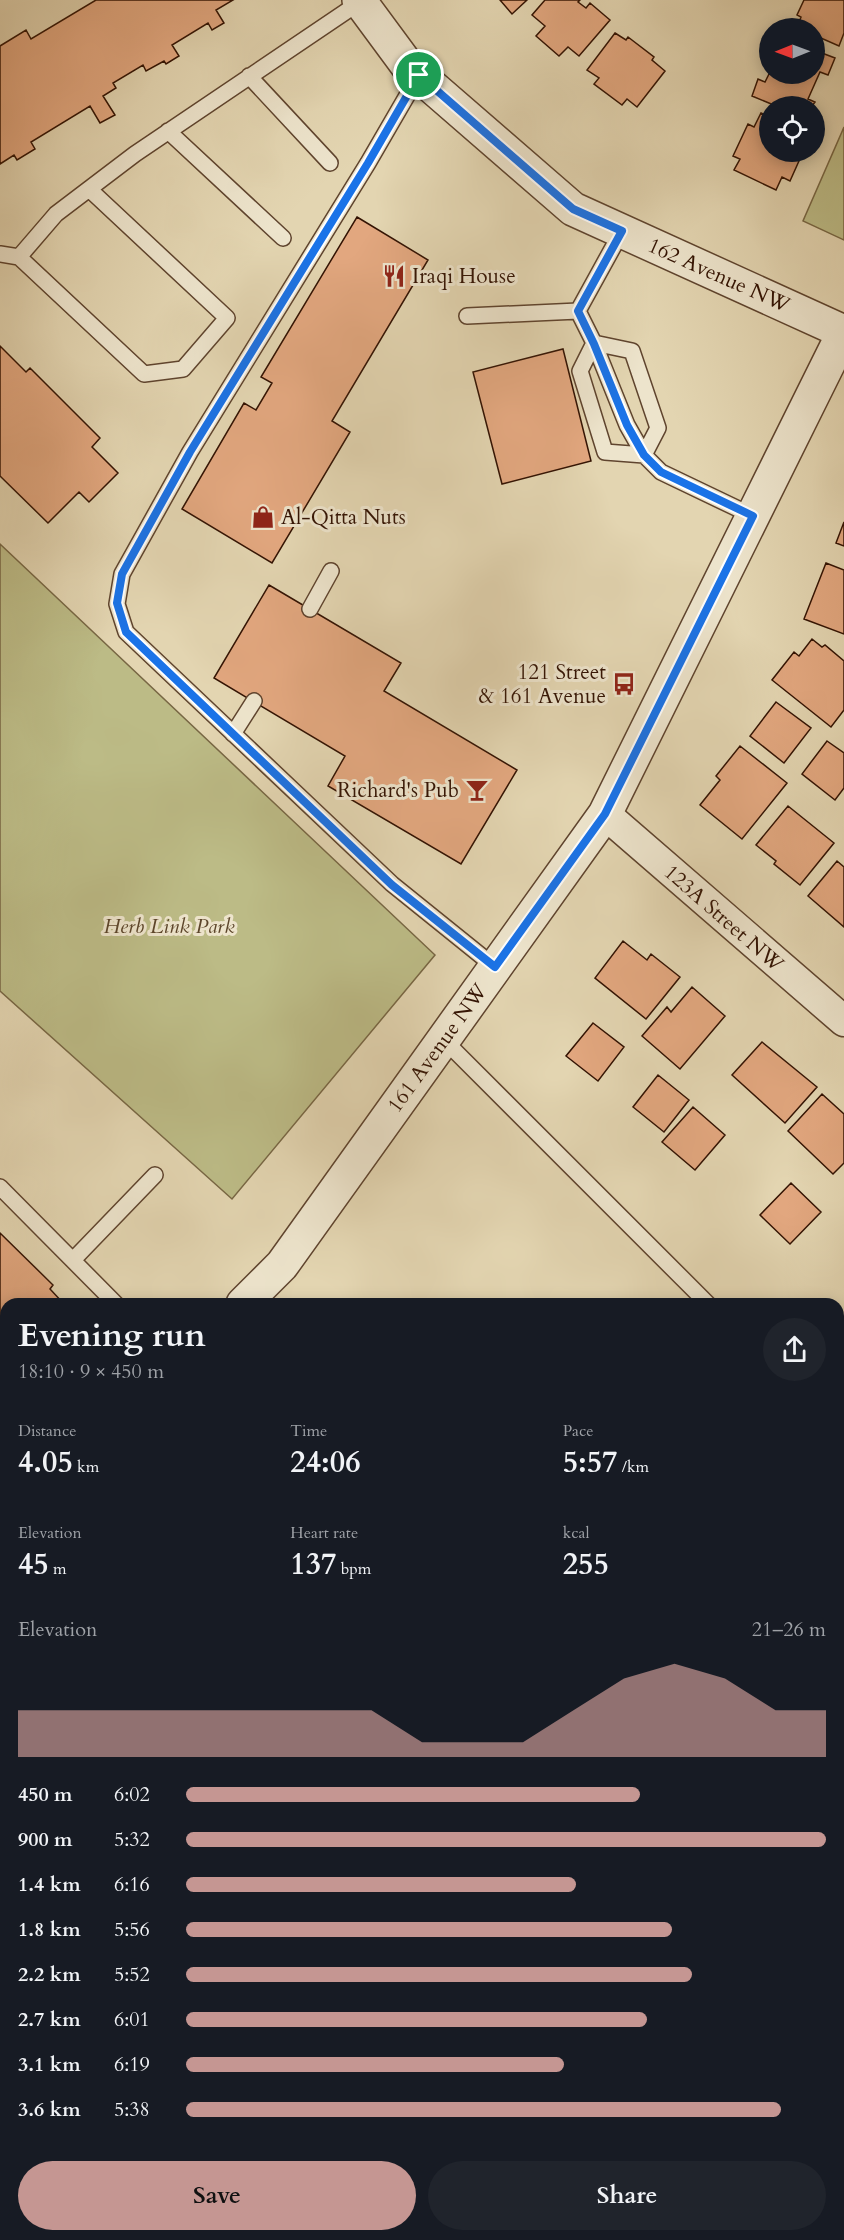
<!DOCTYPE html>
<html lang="en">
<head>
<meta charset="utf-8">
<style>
  body { margin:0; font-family:Cardo,serif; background:#20242c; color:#f1f3f6; height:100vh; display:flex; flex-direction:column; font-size:22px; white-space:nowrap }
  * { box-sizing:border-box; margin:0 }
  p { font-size:20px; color:#9ea1a6 }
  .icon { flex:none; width:33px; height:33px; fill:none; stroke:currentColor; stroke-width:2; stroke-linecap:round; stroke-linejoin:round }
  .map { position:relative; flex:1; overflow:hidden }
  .details { position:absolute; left:0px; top:1298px; width:844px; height:944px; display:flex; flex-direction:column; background:#171b24; border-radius:18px 18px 0 0; box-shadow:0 3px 15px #0003 }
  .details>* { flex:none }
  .needle { width:39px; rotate:269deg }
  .tools { position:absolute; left:759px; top:18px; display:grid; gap:12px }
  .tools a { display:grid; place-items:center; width:66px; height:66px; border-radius:50%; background:#171b24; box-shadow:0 3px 15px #0003; font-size:30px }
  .pin { position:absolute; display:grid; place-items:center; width:51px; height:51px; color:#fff; margin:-26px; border:3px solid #fff; border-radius:50%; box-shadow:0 2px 6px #0007 }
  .round { display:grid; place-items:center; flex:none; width:63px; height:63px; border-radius:32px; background:#20242c }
  .overview { display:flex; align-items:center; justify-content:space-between; height:102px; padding:0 18px }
  h1 { font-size:33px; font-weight:700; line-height:45px }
  .stats { display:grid; grid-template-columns:repeat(3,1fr); gap:9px; height:102px; padding:6px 18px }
  .stats div { display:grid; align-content:center }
  .stats b { font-size:30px; font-weight:700 }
  .stats small { font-size:16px; font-weight:400 }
  .stats p { font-size:16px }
  .chart { height:168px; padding:12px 18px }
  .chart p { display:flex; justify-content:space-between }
  .chart svg { width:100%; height:108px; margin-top:6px; fill:#c59692; opacity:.7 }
  .button { display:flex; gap:12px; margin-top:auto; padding:12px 18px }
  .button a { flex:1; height:69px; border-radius:36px; background:#c59692; color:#111; font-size:24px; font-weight:700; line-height:69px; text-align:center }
  .button a+a { background:#20242c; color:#f1f3f6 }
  ul { padding:0 18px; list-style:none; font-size:20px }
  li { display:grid; grid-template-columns:96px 72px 1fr; align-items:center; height:45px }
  li i { height:15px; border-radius:8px; background:#c59692 }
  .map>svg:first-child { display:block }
  .green { fill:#bcbb86; stroke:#786744; stroke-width:1.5 }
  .building { fill:#e2a77f; stroke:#331303; stroke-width:1.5 }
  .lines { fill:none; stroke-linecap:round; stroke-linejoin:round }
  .service-casing { stroke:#5f442e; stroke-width:18 }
  .minor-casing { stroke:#5f442e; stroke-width:33 }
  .tertiary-casing { stroke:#5f442e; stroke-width:36 }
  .service { stroke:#ede4cc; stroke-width:15 }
  .minor { stroke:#ede4cc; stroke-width:30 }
  .tertiary { stroke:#ede4cc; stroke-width:33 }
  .route-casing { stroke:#fff; stroke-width:12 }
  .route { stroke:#1a73e8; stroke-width:8 }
  .labels { text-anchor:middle; stroke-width:6; stroke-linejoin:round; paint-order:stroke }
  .street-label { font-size:21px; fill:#331303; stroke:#ede4cc }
  .poi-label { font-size:21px; fill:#331303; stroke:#ede4cc; text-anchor:start }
  .park-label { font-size:21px; font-style:italic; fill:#5c452a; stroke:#ede4cc }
</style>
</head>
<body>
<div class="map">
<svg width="844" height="2240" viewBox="0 0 844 2240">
  <rect width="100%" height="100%" fill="#e3d5b1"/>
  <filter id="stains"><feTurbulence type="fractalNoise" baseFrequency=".00333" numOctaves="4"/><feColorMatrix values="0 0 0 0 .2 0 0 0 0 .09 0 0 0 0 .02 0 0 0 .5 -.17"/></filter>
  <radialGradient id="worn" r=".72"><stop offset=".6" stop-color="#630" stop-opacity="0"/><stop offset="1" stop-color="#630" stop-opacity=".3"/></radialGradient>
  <path class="green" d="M844,127V240L803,221Z
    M0,544L435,955L232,1199L0,991Z
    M844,1435V2240H553V2235H838V1440Z"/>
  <path class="building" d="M96,0H233L216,10L224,23L212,30L208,23L172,45L179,56L166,64L164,61L146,71L143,65L113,83L116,88L103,96L115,115L100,123L90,106L31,142L35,149L17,160L14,155L0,164V46L26,30L31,39Z
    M500,0H527L512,14Z
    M545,0H580L578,2L586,8L590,3L610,20L579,56L568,47L559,56L536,36L545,26L532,15Z
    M804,0H844V33L839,46L814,35V28L797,27L801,17L797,15Z
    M615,33L626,40L628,37L654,57L652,60L665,71L637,107L627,99L622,105L594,84L599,78L587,70Z
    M814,50L835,58L828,75L820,72L808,99L815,102L812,106H776L752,96L758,79L765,82L770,72L814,74Z
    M761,113L770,117V152H803L790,181L782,177L776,190L734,170L740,159L733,156L748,124L754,127Z
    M357,217L428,260L332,421L350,432L272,563L182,509L244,403L256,410L272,383L261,377Z
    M0,346L26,372L30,368L100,438L92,447L118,473L89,502L79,492L48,523L0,476Z
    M563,349L591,461L502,484L473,372Z
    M844,522V546L836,543Z
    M826,563L844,570V634L804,619Z
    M269,585L401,663L384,691L517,770L461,864L328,786L345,756L214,678Z
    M812,639L822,647L825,645L844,661V710L831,727L772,680L794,652L799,656Z
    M776,702L811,728L784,763L750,736Z
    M827,741L844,753V788L835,800L802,774Z
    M740,746L787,783L742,839L700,805L720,780L716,776Z
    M788,806L834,843L800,885L774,864L776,861L756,845Z
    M837,861L844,867V927L808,896Z
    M623,941L647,960L651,954L680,977L646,1019L595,978Z
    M692,987L725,1016L680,1069L642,1036L667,1007L671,1012Z
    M593,1023L624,1047L598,1081L566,1056Z
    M762,1042L817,1087L785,1123L732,1075Z
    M658,1075L689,1100L664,1132L633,1107Z
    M822,1094L844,1114V1163L833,1174L788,1131Z
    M693,1107L725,1135L695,1170L662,1142Z
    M791,1183L821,1212L790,1244L760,1215Z
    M0,1233L53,1285L50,1289L64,1304H6V1363L0,1369Z
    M0,1810L6,1814V1830L0,1839Z
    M0,1943L6,1947V1998L0,1994Z
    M0,2056L6,2057V2101L0,2100Z
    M130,2235H194L193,2240H129Z
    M218,2235H291V2240H219Z
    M422,2235H491V2240H422Z"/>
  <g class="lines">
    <g class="service-casing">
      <path id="service" d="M419,75L368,163L190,452L122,574L117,604L126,632L392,884L495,967
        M249,76L330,163
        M168,131L283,238
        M0,254L19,257L56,214L135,154L360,2
        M19,257L144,374L183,369L227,318L89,189
        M578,311L594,343L632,351L658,428L644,455L661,472L753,516
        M467,316L578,311L622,231
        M594,343L580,371L605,452L644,455
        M594,343L627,425L644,455
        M310,609L331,571
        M233,734L254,701
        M443,1039L708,1304
        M0,1187L116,1304
        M73,1260L155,1175"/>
    </g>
    <g class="minor-casing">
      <path id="minor" d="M605,814L844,1021
        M0,1732L6,1738
        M344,2240V2235"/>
    </g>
    <g class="tertiary-casing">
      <path id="tertiary" d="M359,0L407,65L573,209L844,332
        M243,1304L282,1265L605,814L844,332
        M0,1547L6,1541"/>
    </g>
    <use href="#service" class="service"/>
    <use href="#minor" class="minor"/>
    <use href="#tertiary" class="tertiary"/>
  </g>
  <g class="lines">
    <g class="route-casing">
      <path id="route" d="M419,75L573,209L622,231L578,311L594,344L627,425L644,455L661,472L753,516L605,814L495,967L392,885L126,632L117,603L122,574L190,452L368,163Z"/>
    </g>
    <use href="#route" class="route"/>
  </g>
  <defs>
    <g id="restaurant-bare" transform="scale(1.8)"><path d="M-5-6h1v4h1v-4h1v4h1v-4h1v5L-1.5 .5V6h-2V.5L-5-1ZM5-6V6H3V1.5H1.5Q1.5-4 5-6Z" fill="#8f2418" stroke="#ede4cc" stroke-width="2.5" paint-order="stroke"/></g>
    <g id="shop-bare" transform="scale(1.8)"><path d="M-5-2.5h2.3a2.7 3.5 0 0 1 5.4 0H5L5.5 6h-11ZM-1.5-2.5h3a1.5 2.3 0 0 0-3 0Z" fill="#8f2418" stroke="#ede4cc" stroke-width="2.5" paint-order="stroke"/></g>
    <g id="bus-bare" transform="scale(1.8)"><path d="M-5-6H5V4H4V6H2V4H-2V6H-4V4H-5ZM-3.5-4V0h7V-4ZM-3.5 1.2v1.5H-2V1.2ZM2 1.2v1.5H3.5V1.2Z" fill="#8f2418" stroke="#ede4cc" stroke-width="2.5" paint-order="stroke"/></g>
    <g id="bar-bare" transform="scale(1.8)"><path d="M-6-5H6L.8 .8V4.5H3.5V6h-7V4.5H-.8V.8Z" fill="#8f2418" stroke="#ede4cc" stroke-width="2.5" paint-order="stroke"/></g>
  </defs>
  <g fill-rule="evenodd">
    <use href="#restaurant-bare" x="394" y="276"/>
    <use href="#shop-bare" x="263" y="517"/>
    <use href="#bus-bare" x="624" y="684"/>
    <use href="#bar-bare" x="477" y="790"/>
  </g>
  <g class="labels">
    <g class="street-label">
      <text transform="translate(719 275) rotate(24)" y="7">162 Avenue NW</text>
      <text transform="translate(724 918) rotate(41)" y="7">123A Street NW</text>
      <text transform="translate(437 1048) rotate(-54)" y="7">161 Avenue NW</text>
    </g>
    <g class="poi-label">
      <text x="412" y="283">Iraqi House</text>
      <text x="281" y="524">Al-Qitta Nuts</text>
      <text x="606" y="679" text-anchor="end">121 Street<tspan x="606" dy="24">&amp; 161 Avenue</tspan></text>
      <text x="459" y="797" text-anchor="end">Richard's Pub</text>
    </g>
    <g class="park-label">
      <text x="169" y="933">Herb Link Park</text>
    </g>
  </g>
  <rect width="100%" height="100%" filter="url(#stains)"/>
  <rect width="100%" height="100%" fill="url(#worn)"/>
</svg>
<div class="tools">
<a><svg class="needle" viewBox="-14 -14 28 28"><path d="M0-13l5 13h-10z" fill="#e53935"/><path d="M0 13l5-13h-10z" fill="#9ea1a6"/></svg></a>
<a><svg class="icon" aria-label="locate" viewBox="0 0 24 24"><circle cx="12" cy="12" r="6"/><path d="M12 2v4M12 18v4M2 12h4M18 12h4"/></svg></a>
</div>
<div class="pin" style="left:419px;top:75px;background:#1e9e55"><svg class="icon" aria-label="arrive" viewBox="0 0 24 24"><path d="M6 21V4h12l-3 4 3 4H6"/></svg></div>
<section class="details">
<div class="overview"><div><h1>Evening run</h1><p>18:10 · 9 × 450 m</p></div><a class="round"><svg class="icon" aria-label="share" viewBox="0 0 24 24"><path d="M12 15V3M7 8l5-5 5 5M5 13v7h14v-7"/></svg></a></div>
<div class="stats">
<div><p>Distance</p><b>4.05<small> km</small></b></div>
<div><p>Time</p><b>24:06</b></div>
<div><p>Pace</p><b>5:57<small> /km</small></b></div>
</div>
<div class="stats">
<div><p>Elevation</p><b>45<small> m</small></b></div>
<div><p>Heart rate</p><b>137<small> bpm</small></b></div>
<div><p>kcal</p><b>255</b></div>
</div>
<div class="chart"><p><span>Elevation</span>21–26 m</p>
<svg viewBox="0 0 160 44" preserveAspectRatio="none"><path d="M0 44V25L10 25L20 25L30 25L40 25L50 25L60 25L70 25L80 38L90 38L100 38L110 25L120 12L130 6L140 12L150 25L160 25V44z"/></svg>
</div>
<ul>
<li><b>450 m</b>6:02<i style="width:71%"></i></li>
<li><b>900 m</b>5:32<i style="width:100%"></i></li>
<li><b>1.4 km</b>6:16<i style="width:61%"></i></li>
<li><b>1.8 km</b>5:56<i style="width:76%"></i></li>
<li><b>2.2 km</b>5:52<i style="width:79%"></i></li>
<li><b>2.7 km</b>6:01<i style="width:72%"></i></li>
<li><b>3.1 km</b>6:19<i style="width:59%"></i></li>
<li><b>3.6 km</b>5:38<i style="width:93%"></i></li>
</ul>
<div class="button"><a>Save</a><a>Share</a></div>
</section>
</div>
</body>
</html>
